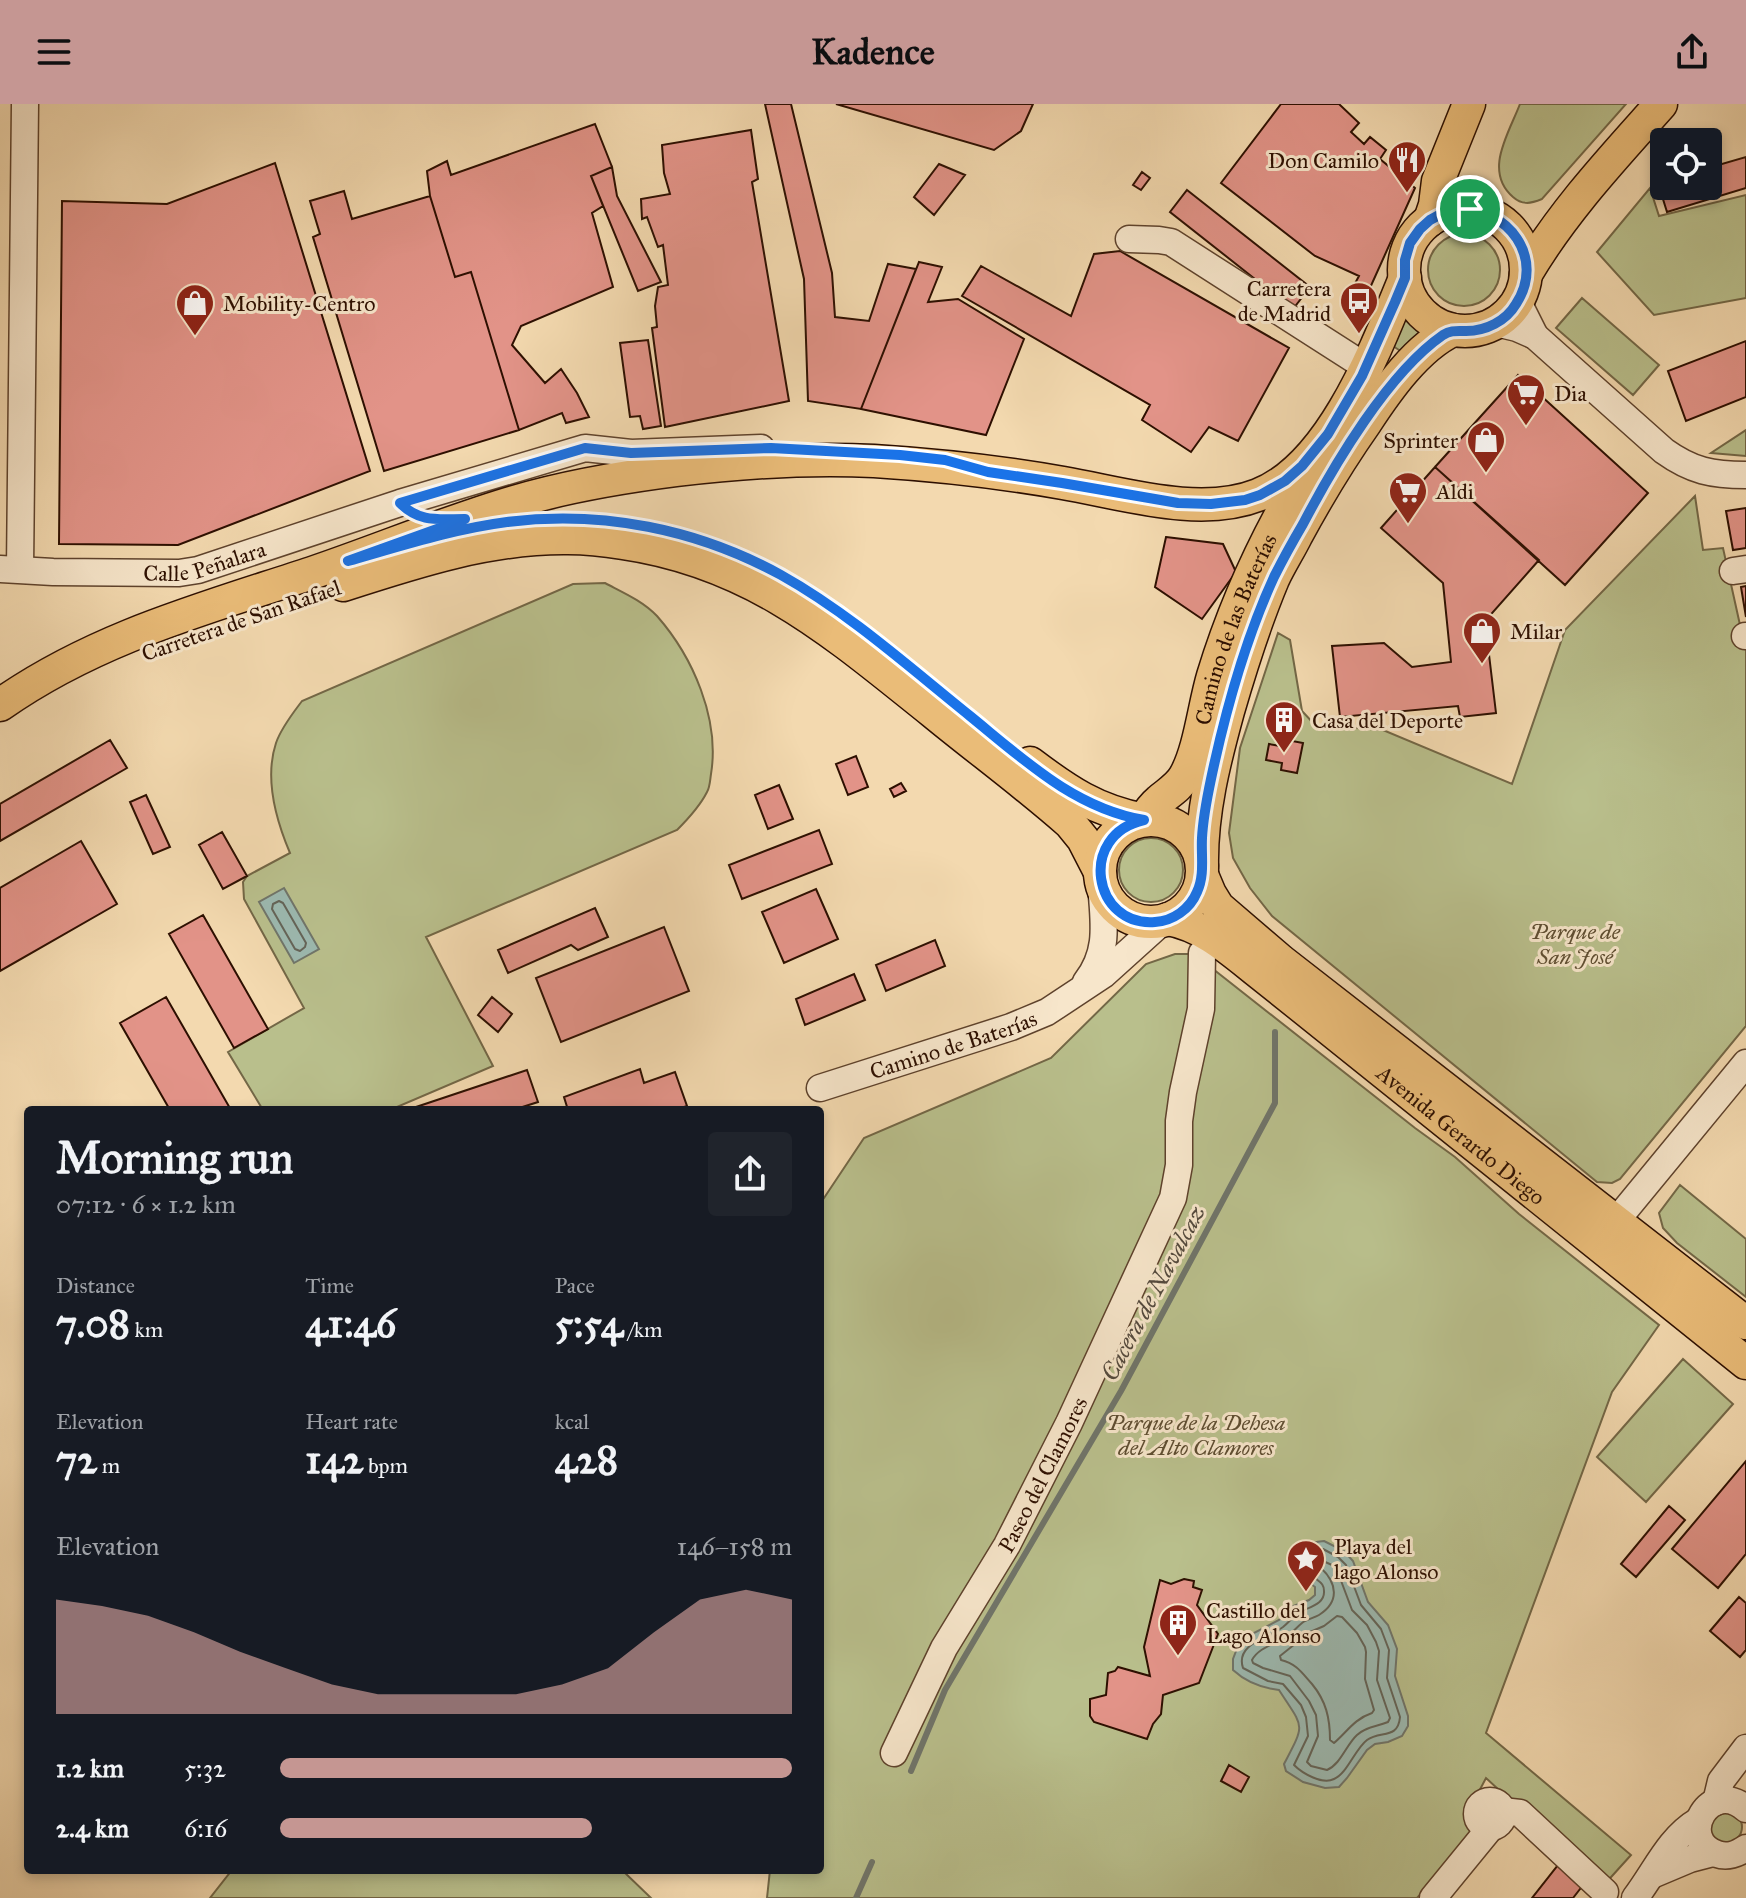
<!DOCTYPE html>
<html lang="en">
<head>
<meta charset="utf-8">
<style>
  body { margin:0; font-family:"IM FELL Great Primer",serif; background:#20242c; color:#f1f3f6; height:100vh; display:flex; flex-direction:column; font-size:30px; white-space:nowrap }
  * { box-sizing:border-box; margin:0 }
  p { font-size:26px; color:#9ea1a6 }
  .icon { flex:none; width:44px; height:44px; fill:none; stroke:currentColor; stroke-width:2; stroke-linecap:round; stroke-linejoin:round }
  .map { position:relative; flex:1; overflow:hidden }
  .side { position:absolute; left:24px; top:1002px; width:800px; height:768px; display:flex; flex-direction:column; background:#171b24; border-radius:8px; box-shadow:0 4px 12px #0003 }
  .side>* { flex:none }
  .tools { position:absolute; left:1650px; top:24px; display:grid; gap:16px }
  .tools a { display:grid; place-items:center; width:72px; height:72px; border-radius:8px; background:#171b24; box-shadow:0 4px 12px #0003; font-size:40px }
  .pin { position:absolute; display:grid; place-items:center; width:68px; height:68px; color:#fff; margin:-34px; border:4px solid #fff; border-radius:50%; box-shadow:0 2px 8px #0007 }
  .round { display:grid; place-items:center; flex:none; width:84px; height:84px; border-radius:8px; background:#20242c }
  .headline { display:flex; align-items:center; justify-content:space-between; height:136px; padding:0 32px }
  h1 { font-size:44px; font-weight:700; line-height:60px }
  .figures { display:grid; grid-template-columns:repeat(3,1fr); gap:12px; height:136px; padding:8px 32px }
  .figures div { display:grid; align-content:center }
  .figures b { font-size:40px; font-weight:700 }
  .figures small { font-size:22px; font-weight:400 }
  .figures p { font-size:22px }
  .chart { height:224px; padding:16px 32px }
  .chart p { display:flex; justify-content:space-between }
  .chart svg { width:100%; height:144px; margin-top:8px; fill:#c59692; opacity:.7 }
  ul { padding:0 32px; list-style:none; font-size:26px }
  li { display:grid; grid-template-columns:128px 96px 1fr; align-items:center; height:60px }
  li i { height:20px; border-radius:10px; background:#c59692 }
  header { display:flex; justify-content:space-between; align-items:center; height:104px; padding:0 32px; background:#c59692; color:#111; font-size:36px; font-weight:700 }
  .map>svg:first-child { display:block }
  .green { fill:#b9bf8c; stroke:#736746; stroke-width:2 }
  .water { fill:#9cb9b0; stroke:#70756a; stroke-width:2 }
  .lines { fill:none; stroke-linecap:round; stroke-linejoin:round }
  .shore { stroke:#646458; stroke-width:2 }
  .stream { stroke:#70756a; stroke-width:6 }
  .building { fill:#e29388; stroke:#2d0f00; stroke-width:2 }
  .minor-casing { stroke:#5e422c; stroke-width:29 }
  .major-casing { stroke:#2d0f00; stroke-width:35 }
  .minor { stroke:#f7e6cb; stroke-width:26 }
  .major { stroke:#eabc78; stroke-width:32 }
  .route-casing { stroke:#fff; stroke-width:16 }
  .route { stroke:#1a73e8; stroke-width:10 }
  .labels { text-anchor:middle; stroke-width:6; stroke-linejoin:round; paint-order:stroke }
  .poi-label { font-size:22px; fill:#2d0f00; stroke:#f7e6cb; text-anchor:start }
  .street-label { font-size:22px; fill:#2d0f00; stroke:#f7e6cb }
  .park-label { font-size:22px; font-style:italic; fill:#5e4d31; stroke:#f7e6cb }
  .water-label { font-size:24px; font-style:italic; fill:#544a3e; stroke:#f7e6cb }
</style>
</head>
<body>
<header><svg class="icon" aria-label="menu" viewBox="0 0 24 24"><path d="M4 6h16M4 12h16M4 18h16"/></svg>Kadence<svg class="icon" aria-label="share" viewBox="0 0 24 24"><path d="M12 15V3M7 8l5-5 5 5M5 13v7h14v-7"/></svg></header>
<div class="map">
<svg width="1746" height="1794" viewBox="0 0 1746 1794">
  <rect width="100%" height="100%" fill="#f3d9af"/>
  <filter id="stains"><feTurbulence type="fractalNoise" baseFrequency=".0025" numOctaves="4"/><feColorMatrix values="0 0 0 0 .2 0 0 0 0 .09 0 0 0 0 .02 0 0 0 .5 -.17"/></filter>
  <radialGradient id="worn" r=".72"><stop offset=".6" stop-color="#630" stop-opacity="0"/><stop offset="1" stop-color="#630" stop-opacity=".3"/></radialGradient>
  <path class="green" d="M1520,0H1626L1542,95C1530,100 1522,101 1513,93C1483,67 1509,29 1520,0Z
    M1650,84L1659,112L1746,91V194L1654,211L1597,148Z
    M1428 166a36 36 0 1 1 72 0a36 36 0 1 1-72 0Z
    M1582,194L1659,261L1633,291L1556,224Z
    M1408,209L1426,226L1402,248L1393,242Z
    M1746,326V352L1711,349Z
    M1695,392L1703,446L1723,444L1744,539L1746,540V922L1620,1075L1612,1079L1597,1078L1272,812L1250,784L1233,754L1229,729L1240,644L1278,529L1290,536L1302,607L1315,621L1383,626L1512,680L1565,526Z
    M605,479C622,488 643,497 657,512C693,553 720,615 711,670C710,676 710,683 707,688C700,702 688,715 677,726L426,833L493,962L390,1006H263L228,948L304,904L244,795L243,778L247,772L290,749C276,716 264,675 276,639C281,624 293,609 302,597L573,480Z
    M1119 766a32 32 0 1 1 64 0a32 32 0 1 1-64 0Z
    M1175,850H1194L1415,1024L1455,1053L1519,1110L1659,1221L1612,1288L1486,1629L1631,1751L1603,1782L1486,1674L1465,1714L1478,1727L1417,1794H767L770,1766H820V1100L864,1034L1051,954L1146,860Z
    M1680,1081L1746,1135V1193L1677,1139L1663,1124L1659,1109Z
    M1683,1255L1733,1300L1646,1398L1597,1353Z
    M1710 1723a16 16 0 1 1 32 0a16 16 0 1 1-32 0Z
    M232,1766H622L651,1794H210Z"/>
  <path class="water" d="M284,784L319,845L294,859L259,798Z
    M1324,1437L1344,1447L1353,1457L1368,1498L1388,1521L1397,1545L1395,1572L1408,1612V1622L1402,1632L1388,1638L1375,1640L1367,1646L1347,1674L1339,1683L1325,1684L1303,1678L1286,1667L1284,1660C1306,1618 1304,1625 1279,1586C1262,1584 1246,1578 1233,1566V1555L1238,1542L1248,1532L1279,1516L1293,1502L1309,1496L1315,1491V1483C1306,1477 1304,1472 1302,1461C1297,1444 1308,1438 1324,1437Z"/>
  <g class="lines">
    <path class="shore" d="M279,797L283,799L306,839L305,843L300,847L295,845L272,805L273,800Z
      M1323,1445L1338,1453L1346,1461L1361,1501L1381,1525L1389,1546L1387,1574L1400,1613C1398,1636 1380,1626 1367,1636C1355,1645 1347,1670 1334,1675C1322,1681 1302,1669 1294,1661L1308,1632L1306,1613L1301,1601L1283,1580L1268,1577L1243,1564C1235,1540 1268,1534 1283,1523C1288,1519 1292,1514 1297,1510C1306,1503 1325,1502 1324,1487C1324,1478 1318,1478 1313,1472C1310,1467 1309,1459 1308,1454L1312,1447Z
      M1323,1457L1332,1461L1337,1466L1352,1506L1367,1521L1376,1538L1379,1547L1377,1576L1390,1614L1388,1618C1376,1623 1367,1622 1357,1631C1346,1641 1341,1660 1327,1666L1311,1662L1307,1658L1318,1632L1316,1611L1309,1597L1290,1572L1263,1564L1253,1559L1252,1556C1259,1543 1276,1540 1288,1532C1293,1528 1297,1523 1302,1519C1307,1515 1314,1514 1319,1511C1340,1498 1337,1479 1321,1464L1320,1460Z
      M1337,1512L1342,1513L1357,1529L1365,1543L1366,1548L1365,1575L1374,1606L1372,1609C1354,1615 1347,1628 1334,1639L1330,1636C1330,1614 1326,1597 1312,1580C1302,1569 1297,1560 1281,1556L1280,1552L1310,1528L1324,1522Z"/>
    <path class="stream" d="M911,1667L945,1586L1121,1287L1275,999V928
      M856,1794L872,1758"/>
  </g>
  <path class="building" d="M765,0H791L832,169L835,213L869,217L888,160L916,165L861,305L808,297L804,175Z
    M836,0H1033L1021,27L994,46Z
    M1281,0H1339L1359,19L1351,28L1364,40L1370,33L1386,46L1380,55L1415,84L1365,195L1355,189L1353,183L1359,172L1315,152L1221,79Z
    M595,20L612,63L591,72L603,102L592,109L613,183L521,222L512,241L545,279L561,265L577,289L589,313L566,319L562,309L519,326L471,168L455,173L430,92L427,67L447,57L451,71Z
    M751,26L758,75L752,78L789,297L665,323L652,224L657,223L655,202L658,183L668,181L663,141L658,143L647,113L642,115L641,95L670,90L664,69L662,41Z
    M1746,53V84L1667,108L1658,79L1664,77V82H1708V64Z
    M275,59L370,367L178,441L59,440L62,97L167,100Z
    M939,60L965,71L934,111L914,93Z
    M612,63L617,92L661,178L638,187L591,72Z
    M1142,68L1150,74L1141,86L1133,81Z
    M1187,86L1310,183L1293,205L1170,108Z
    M344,87L352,115L430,92L455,173L471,168L519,326L384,367L313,133L320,130L310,97Z
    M1120,147L1289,244L1238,337L1209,323L1191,348L1142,316L1150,301L962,192L981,162L1071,212L1094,150Z
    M919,158L942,163L928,198L958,195L1024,235L986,331L861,305Z
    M648,236L661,322L643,325L640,312L630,313L620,239Z
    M1746,237V293L1686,317L1668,267Z
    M1518,271L1648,389L1565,481L1435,363Z
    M1435,363L1539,456L1485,517L1496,609L1460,613L1458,602L1340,613L1332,542L1384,539L1412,563L1451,558L1443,479L1381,424Z
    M1746,404V444L1733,446L1726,407Z
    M1166,433L1223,440L1236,468L1202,515L1155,483Z
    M1746,482V513L1741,483Z
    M110,636L127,664L0,737V700Z
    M1287,636L1303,639L1297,669L1281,666L1282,659L1266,656L1269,640L1286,643Z
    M856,652L868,683L848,691L836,660Z
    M901,679L906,687L894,693L890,685Z
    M779,681L793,715L768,725L755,691Z
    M146,691L170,743L153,750L130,698Z
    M819,726L832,760L742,795L729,761Z
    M222,728L247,772L223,785L199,741Z
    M81,737L117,800L0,867V784Z
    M816,785L838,835L784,859L762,808Z
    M595,804L608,833L578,846L571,841L508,869L498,846Z
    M203,811L268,925L234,944L169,830Z
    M664,823L689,887L561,938L536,874Z
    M935,836L945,862L886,887L876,861Z
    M854,870L865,896L805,921L796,895Z
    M166,893L231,1006H170L120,919Z
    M492,893L512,910L498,928L478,911Z
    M640,965L644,979L675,968L687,1002L676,1006H568L564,993Z
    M527,966L538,998L513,1006H407Z
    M1746,1357V1450L1718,1484L1672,1445Z
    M1669,1402L1685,1416L1636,1473L1621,1460Z
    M1184,1475L1194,1477L1193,1483L1202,1486L1197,1501L1218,1530L1199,1579L1163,1591L1161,1610L1153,1620L1147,1635L1094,1618L1090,1612V1595L1106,1591L1108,1569L1115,1567L1118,1563L1150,1572L1144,1543L1160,1476L1171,1480Z
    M1739,1493L1746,1499V1546L1740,1553L1710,1527Z
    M1229,1661L1249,1673L1241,1688L1221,1677Z
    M1562,1756L1587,1776L1573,1794H1532Z"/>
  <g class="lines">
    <g class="minor-casing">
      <g id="minor">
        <path d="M1129,135L1159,136L1171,138L1366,263"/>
        <path d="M1518,198L1535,232"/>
        <path d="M1496,219L1517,224L1535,232L1664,347C1692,367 1712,371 1746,371"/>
        <path id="s1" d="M0,465L53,468L179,469L198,466L400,399L585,344L631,349L761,344"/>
        <path d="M20,465L25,0"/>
        <path d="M1733,467L1746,465"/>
        <path d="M1745,532H1746"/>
        <path d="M1086,878C1111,846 1103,815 1101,778"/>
        <path id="s2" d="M820,984L1011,923L1047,908L1103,871L1164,816"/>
        <path d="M1616,1117L1746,959"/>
        <path id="s3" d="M894,1649L944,1544L1007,1441L1069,1319L1173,1094L1179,1061V1017L1183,988L1201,905L1202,849"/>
        <circle cx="1490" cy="1710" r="13"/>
        <path d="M1716,1698L1721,1677L1746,1644"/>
        <path d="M1746,1705C1710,1673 1675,1735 1717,1750C1728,1754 1737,1750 1746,1744"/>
        <path d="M1502,1707L1520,1709L1605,1788"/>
        <path d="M1652,1771L1690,1755L1713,1749"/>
        <path d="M1433,1794L1491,1723"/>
        <path d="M1635,1794C1655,1768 1669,1734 1698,1717"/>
      </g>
    </g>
    <g class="major-casing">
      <g id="major">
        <circle cx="1465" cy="166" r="61"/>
        <path d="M1430,116L1435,101L1438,77L1469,0"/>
        <path d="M1526,170C1563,107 1613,54 1661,0"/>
        <path d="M343,481C417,457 491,433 568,434C587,434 605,436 623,439C754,458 834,529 933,608C978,645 1026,680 1070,719L1083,735L1100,768"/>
        <path d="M0,601C95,534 203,505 312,469C380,446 446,418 514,398C567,382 622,373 677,366C742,358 808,354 874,357C937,361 1001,368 1063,379C1122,389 1200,414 1258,391C1332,363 1377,242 1405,174"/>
        <path d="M1030,659C1067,687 1096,707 1144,716"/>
        <circle cx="1151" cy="767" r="51"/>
        <path id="s4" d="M1144,716C1148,709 1153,702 1159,697C1168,689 1179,683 1185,672C1200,645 1204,602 1213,572C1235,500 1267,431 1306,367"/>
        <path d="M1202,762C1201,709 1214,658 1228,607C1241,562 1255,518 1273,475C1280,460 1289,446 1296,432C1317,393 1340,355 1366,318C1387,286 1417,243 1453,226"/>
        <path d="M1202,771L1210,790L1218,803L1281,857L1746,1219"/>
        <path id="s5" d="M1168,815C1207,822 1236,851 1266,874L1746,1259"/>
      </g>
    </g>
    <use href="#minor" class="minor"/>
    <use href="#major" class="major"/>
  </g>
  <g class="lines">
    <g class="route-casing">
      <path id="route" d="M1457,105C1508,103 1546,154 1516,200C1506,217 1486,227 1466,227C1456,227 1451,226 1443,231C1388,269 1334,361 1303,420C1293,437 1283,455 1274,473C1246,534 1225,609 1211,675C1207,694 1203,715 1202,734C1201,752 1205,771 1197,788C1190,805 1173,817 1155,818C1093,823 1077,731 1144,716C1074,704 1023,655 970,612C909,563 849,509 781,471C697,425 602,406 507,418C453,425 401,442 348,457L465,415C438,415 420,419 400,399L585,344L631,349L771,344L900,351L945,356L988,368L1062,379L1178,399L1211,400L1245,396L1260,391L1285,377L1302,362L1328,330L1362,272L1395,198L1405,174V156L1410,139L1420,125L1430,116L1441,110Z"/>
    </g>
    <use href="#route" class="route"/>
  </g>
  <defs>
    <g id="restaurant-pin" transform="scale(2)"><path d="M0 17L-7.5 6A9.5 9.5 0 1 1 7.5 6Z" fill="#8f2418" stroke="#f7e6cb"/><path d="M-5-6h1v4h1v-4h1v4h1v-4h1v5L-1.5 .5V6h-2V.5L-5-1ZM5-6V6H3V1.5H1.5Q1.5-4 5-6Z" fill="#fff"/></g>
    <g id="bus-pin" transform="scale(2)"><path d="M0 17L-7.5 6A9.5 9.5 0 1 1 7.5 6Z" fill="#8f2418" stroke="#f7e6cb"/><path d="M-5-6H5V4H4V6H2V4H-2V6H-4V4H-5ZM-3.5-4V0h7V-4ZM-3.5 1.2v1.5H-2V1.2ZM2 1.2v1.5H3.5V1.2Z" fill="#fff"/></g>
    <g id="shop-pin" transform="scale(2)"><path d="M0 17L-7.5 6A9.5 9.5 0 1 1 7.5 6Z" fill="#8f2418" stroke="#f7e6cb"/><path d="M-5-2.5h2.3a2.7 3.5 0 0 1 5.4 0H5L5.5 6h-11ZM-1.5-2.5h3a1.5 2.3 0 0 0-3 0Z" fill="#fff"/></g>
    <g id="supermarket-pin" transform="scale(2)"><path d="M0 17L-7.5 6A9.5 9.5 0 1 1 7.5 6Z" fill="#8f2418" stroke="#f7e6cb"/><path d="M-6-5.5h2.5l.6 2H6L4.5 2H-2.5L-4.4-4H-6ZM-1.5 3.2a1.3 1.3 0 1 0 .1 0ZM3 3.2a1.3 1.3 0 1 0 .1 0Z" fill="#fff"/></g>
    <g id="building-pin" transform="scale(2)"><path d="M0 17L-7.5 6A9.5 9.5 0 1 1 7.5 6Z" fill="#8f2418" stroke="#f7e6cb"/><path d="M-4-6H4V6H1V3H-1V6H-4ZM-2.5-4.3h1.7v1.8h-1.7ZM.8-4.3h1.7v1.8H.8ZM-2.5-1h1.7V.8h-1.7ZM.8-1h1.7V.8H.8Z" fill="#fff"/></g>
    <g id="sight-pin" transform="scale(2)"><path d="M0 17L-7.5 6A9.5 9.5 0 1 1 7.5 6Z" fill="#8f2418" stroke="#f7e6cb"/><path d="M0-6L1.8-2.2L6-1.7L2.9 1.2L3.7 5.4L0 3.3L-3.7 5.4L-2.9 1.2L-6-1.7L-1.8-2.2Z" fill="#fff"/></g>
  </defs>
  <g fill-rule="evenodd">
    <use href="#restaurant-pin" x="1407" y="56"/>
    <use href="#bus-pin" x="1359" y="197"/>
    <use href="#shop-pin" x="195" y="199"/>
    <use href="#supermarket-pin" x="1526" y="289"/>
    <use href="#shop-pin" x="1486" y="336"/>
    <use href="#supermarket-pin" x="1408" y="387"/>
    <use href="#shop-pin" x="1482" y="527"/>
    <use href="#building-pin" x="1284" y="616"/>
    <use href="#sight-pin" x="1306" y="1455"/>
    <use href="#building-pin" x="1178" y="1519"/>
  </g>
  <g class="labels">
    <g class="poi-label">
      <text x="1379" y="64" text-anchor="end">Don Camilo</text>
      <text x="1331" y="192" text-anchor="end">Carretera<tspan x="1331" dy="25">de Madrid</tspan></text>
      <text x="223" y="207">Mobility-Centro</text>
      <text x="1554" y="297">Dia</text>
      <text x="1458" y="344" text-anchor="end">Sprinter</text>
      <text x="1436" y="395">Aldi</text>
      <text x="1510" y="535">Milar</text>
      <text x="1312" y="624">Casa del Deporte</text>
      <text x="1334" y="1450">Playa del<tspan x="1334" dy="25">lago Alonso</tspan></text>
      <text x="1206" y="1514">Castillo del<tspan x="1206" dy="25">Lago Alonso</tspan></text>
    </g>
    <g class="street-label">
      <text dy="8" stroke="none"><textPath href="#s1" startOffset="206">Calle Peñalara</textPath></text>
      <text transform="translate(241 516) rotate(-19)" y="8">Carretera de San Rafael</text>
      <text dy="8" stroke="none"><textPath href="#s4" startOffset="216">Camino de las Baterías</textPath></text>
      <text dy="8" stroke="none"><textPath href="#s2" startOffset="140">Camino de Baterías</textPath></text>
      <text dy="8" stroke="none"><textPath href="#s5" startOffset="366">Avenida Gerardo Diego</textPath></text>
      <text dy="8" stroke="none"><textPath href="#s3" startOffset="316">Paseo del Clamores</textPath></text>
    </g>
    <g class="park-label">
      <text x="1575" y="835">Parque de<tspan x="1575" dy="25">San José</tspan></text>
      <text x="1196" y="1326">Parque de la Dehesa<tspan x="1196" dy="25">del Alto Clamores</tspan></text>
    </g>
    <g class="water-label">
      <text transform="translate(1153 1189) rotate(-62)" y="8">Cacera de Navalcaz</text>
    </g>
  </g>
  <rect width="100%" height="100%" filter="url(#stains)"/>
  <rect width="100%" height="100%" fill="url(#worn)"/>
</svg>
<div class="tools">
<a><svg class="icon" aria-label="locate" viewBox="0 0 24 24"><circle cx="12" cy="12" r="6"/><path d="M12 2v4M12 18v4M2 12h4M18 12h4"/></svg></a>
</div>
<div class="pin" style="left:1470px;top:105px;background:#1e9e55"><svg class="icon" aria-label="arrive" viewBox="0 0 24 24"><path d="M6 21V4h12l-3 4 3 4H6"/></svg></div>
<section class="side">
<div class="headline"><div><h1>Morning run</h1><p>07:12 · 6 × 1.2 km</p></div><a class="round"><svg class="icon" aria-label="share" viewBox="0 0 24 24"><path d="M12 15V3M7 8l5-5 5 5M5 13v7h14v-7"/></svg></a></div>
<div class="figures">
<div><p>Distance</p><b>7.08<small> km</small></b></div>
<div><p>Time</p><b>41:46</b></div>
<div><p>Pace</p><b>5:54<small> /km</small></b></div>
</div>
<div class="figures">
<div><p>Elevation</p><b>72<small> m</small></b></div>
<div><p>Heart rate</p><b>142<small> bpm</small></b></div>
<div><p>kcal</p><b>428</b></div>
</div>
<div class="chart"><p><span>Elevation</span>146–158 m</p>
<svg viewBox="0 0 160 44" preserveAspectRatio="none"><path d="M0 44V9L10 11L20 14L30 19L40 25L50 30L60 35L70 38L80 38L90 38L100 38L110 35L120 30L130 19L140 9L150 6L160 9V44z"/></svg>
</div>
<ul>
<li><b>1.2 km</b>5:32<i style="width:100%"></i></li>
<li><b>2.4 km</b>6:16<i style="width:61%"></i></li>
</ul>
</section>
</div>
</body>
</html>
